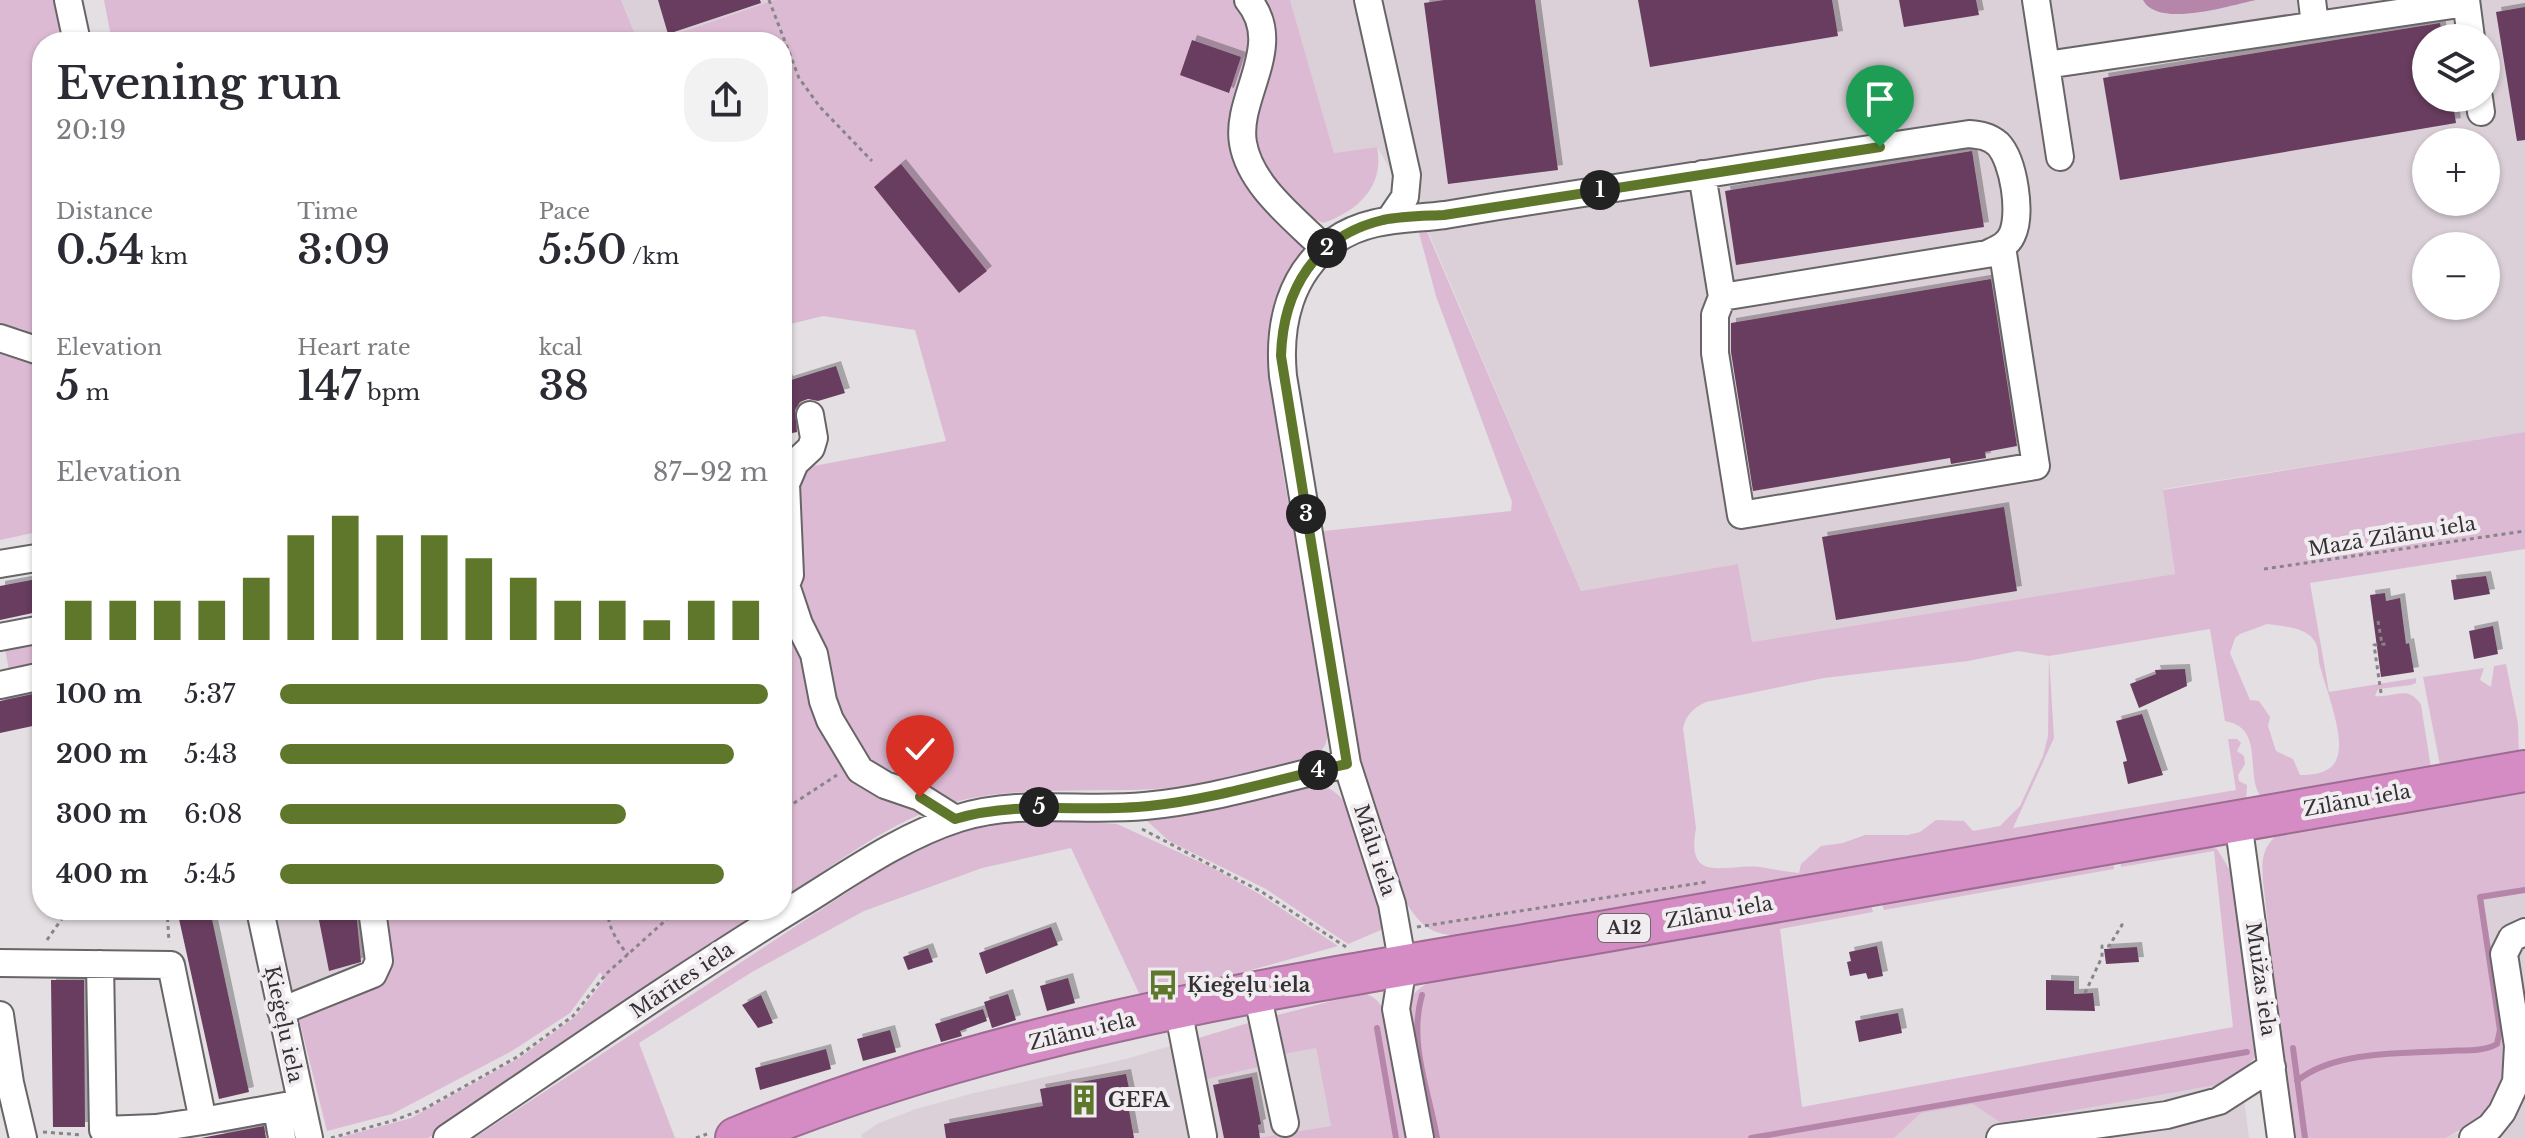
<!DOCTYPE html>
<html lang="en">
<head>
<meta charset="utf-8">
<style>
  body { margin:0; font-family:"Libre Baskerville",serif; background:#f2f2f3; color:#2b2b33; height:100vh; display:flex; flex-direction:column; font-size:30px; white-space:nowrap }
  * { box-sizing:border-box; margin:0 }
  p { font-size:26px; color:#7c7c81 }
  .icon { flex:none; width:44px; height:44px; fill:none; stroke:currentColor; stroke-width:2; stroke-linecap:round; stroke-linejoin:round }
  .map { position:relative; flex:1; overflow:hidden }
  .side { position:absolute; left:32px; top:32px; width:760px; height:888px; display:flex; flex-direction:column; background:#fff; border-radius:32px; box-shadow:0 2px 6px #0004 }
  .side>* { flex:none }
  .buttons { position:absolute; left:2412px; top:24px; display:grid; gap:16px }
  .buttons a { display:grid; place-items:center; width:88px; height:88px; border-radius:50%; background:#fff; box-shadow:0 2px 6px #0004; font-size:40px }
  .pin { position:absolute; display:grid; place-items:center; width:68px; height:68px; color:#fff; margin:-82px -34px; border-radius:50% 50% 50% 0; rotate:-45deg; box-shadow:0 0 8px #0007 }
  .pin .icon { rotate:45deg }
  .km { position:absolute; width:40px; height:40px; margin:-20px; border-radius:50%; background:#222; color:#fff; font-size:22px; line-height:40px; text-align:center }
  .round { display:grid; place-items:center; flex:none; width:84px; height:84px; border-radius:32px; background:#f2f2f3 }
  .head { display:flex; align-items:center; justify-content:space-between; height:136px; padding:0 24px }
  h1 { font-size:44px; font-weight:600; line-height:60px }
  .stats { display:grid; grid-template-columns:repeat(3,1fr); gap:12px; height:136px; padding:8px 24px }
  .stats div { display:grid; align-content:center }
  .stats b { font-size:40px; font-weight:600 }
  .stats small { font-size:22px; font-weight:400 }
  .stats p { font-size:22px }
  .chart { height:224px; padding:16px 24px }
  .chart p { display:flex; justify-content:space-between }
  .chart svg { width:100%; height:144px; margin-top:8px; stroke:#5e772a; stroke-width:6 }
  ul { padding:0 24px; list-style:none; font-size:26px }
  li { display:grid; grid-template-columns:128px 96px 1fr; align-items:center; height:60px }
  li i { height:20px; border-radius:10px; background:#5e772a }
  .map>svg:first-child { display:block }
  .built { fill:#dbd0d8; fill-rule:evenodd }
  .green { fill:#dcbad3; fill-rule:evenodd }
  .water { fill:#b586aa }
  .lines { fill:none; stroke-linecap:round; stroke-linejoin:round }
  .stream { stroke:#b586aa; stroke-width:6 }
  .building { fill:#683d5f; filter:url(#shadow) }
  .minor-casing { stroke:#686567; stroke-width:30 }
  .highway-casing { stroke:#9d6c92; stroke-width:44 }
  .path { stroke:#888588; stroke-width:3; stroke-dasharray:4 4; stroke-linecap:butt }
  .minor { stroke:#fff; stroke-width:26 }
  .highway { stroke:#d58cc5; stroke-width:40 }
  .route-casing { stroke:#fff; stroke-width:16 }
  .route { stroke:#5e772a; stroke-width:10 }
  .labels { text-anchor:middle; stroke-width:8; stroke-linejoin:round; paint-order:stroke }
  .shield { fill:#f0ecef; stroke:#6c6a6c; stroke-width:2 }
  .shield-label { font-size:18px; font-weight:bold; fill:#343234 }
  .street-label { font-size:20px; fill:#343234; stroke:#f0ecef }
  .poi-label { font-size:20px; font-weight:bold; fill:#343234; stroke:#f0ecef; text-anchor:start }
</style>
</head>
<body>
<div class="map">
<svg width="2525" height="1138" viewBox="0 0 2525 1138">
  <defs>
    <filter id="shadow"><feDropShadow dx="5" dy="-5" stdDeviation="0" flood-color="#0004"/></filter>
  </defs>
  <rect width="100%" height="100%" fill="#e3dfe2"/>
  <path class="built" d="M621,0H774L653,42H638Z
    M1290,0H2525V432L2163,489L2175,574L1752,642L1738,564L1581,591L1430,236L1377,147L1334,153ZM2426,38H2486V98H2426ZM2426,142H2486V202H2426ZM2426,246H2486V306H2426Z
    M2525,893V1138H2446L2466,1129L2508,1045L2483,900Z
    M274,910H386L382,976L304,1007L299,1019Z
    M1252,1022L1316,1048L1331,1126L1256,1138H862L861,1135L877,1124L916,1109L974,1093L1126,1059Z
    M2241,1075L2249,1138H1894L1920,1113L1973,1104Z"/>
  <path class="green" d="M0,0H54L63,42H42V338C33,337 27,330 19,328C12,327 8,330 0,327Z
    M104,0H621L638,42H112Z
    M774,0H1234L1243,4L1252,0H1290L1334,153L1377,147C1385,186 1358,211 1323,223L1317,220L1302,242V251L1281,283L1274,304L1267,351L1282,467L1328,726C1328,742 1325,750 1312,759C1264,771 1218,785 1169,788C1100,794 1016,784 951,803C889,821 835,865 782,899V472L946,441L915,330L823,316L782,326V42H653Z
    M1425,227L1581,591L1738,564L1752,642L2175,574L2163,490L2525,432V549L2310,583L2329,692L2416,678V683L2411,685L2378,689L2375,696C2395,698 2408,684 2421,705L2431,768L2261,797C2244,774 2266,728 2225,721L2210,629L2049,656L2054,738L2013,828L2236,790L2228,739H2237L2241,743L2237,751L2244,756L2245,764L2238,775L2239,781L2247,785L2246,803L1471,936C1433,936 1423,930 1403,898L1358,763L1320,535L1324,531L1511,511L1512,502L1436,296L1418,229ZM2267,624C2281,626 2304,627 2313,639C2319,646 2318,654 2319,662C2324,685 2346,736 2337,758C2332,773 2314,775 2300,775L2293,759L2276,751L2268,726L2270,717L2259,701L2250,700L2230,653L2235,638L2240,634ZM2018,651L2049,656L2048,736L2043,756L2020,806L2000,826L1973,831L1964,821L1936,820L1920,832L1908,835H1865L1843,843L1821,846L1801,864L1799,873C1786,872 1773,869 1760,867C1727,863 1685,886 1696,828L1683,728C1686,715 1693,708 1706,702L1824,678L1968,661Z
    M0,342L42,357V531L0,540Z
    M42,636V663L9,670L4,644Z
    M2506,664L2518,724L2519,754L2441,770L2423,677L2484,668L2480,680L2491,687L2494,666Z
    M1313,783C1324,785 1333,789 1341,798C1360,820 1378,895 1384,925L1381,930L1348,944L1266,889L1169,841L1146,820Z
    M2525,787V893L2483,900L2508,1045L2505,1078L2492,1106L2481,1118L2446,1138H2292L2263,881C2261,858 2263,843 2284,830Z
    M1030,818L1117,824L1213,868L1261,895L1338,946L1178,990L1175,982L1151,986L1152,994L1139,993L1071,848L982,868L864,911L752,972L639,1043L675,1138H474L895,861L932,841L970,827Z
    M2202,845L2217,849L2234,877L2258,1053L2241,1075L2221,1084L2001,1123L1973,1104L1921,1113L1894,1138H1427L1407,1003C1414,992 1420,987 1432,981L1871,905L1873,912L1780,929L1802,1107L2233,1027L2214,851L2121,867L2120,856Z
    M2113,857L2114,869L1884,910L1882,903Z
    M386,910H765L638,992L629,1007L428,1138H338L411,1118L519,1058L575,1017L605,979L600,972L570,1013L512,1051L392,1114L327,1131L299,1019L304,1008L382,976Z
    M1363,993C1379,997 1383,1008 1388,1022L1410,1138H1256L1331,1126L1316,1048L1278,1055L1270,1017Z
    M1252,1022L1262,1066L1207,1079L1196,1039Z"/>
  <path class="water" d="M2143,0H2256C2231,5 2158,29 2143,0Z"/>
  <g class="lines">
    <path class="stream" d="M1422,995C1408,1043 1429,1091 1437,1138
      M1377,1028L1396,1138
      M2293,1048L2305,1138
      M2297,1081C2333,1051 2403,1053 2448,1051C2463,1050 2483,1052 2497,1044L2500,1030L2480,897L2525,890
      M1751,1138L2247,1052"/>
  </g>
  <path class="building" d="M658,0H760L761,3L668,34Z
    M1444,0H1535L1558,170L1448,184L1424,3Z
    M1638,0H1832L1838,36L1650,67Z
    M1899,0H1976L1979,15L1904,27Z
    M2525,7V140L2517,141L2496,12Z
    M2440,23L2443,38H2426V98H2452L2456,123L2120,180L2103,78Z
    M1192,40L1241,57L1229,93L1180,75Z
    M1972,151L1984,227L1736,265L1725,191Z
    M901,164L987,271L959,293L874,187Z
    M1991,279L2017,446L1985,452L1986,458L1951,464L1950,458L1753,491L1731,352V323Z
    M836,366L845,393L818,401L808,399L800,402L795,410L797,432L788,434L782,416V373H785L788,381Z
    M2004,507L2017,591L1836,620L1822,537Z
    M2486,576L2490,594L2454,600L2451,580Z
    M42,578V611L0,620V586Z
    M2385,593L2386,601L2400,598L2406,644L2409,643L2414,672L2381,677L2370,595Z
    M2493,626L2498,654L2474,659L2469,631Z
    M2185,669L2187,686L2139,708L2130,684L2156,674L2155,670Z
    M42,692V724L0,733V701Z
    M2142,714L2163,775L2128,784L2123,762L2127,761L2116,721Z
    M177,910H210L249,1092L219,1099Z
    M317,910H356L361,962L329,971Z
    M1051,927L1058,945L986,974L979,953Z
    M1877,946L1883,976L1868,979L1866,973L1850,976L1847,962L1851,961L1849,952Z
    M2137,947L2139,962L2106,964L2104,949Z
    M928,948L933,962L908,970L903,957Z
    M1068,978L1075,1003L1047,1011L1040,986Z
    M51,980H84L85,1127H53Z
    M2046,980L2074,981V994L2093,993L2095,1011L2046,1010Z
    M1008,994L1016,1020L992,1028L984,1002Z
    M761,995L773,1023L758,1028L742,1005Z
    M983,1009L987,1021L960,1031L962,1036L941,1042L935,1024Z
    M1898,1013L1902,1033L1859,1042L1855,1021Z
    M890,1030L896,1052L863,1061L857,1039Z
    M826,1049L831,1069L760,1090L755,1068Z
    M1126,1074L1130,1093L1126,1094L1134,1138H946L944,1124L1043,1106L1040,1089Z
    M1252,1077L1261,1124L1258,1125L1260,1138H1224L1213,1085Z
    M264,1126L266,1138H201Z"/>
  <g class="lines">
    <g class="minor-casing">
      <path id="minor" d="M68,0L77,42
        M1248,0C1286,45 1235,97 1243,143C1250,186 1296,220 1325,249
        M1368,0L1407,175L1405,197L1390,219
        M2036,0L2060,157
        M2312,0L2315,25
        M2466,0L2471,38
        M2046,65L2466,3
        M2479,98L2481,112
        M1722,297L1715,315V353L1741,515L2036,466L2002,247
        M0,338L42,352
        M810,415L814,438L811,448L795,463L786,484L790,575L786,585L799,624L814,654L823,701L830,720L860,770L885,785L920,797L955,819
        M0,564L42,557
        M0,637L42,629
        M0,685L42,676
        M2238,821L2281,1138
        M260,910L309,1138
        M0,963L171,965L203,1121L301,1103
        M100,964L103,1130L156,1128
        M1257,993L1285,1123
        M1178,1009L1203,1136
        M281,1011L373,974L379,961L372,910
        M0,1015L10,1083L23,1138
        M277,1108L282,1138
        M156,1138V1128L203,1121
        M447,1138C564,1059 679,978 800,904C850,873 902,836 959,818C1019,799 1083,812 1145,806C1213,800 1280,778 1347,764
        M1420,1138L1396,1009L1403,966L1392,904L1347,764L1283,376C1278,324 1290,273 1334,241C1368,217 1406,220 1445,215C1463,212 1481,209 1499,206C1656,181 1812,158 1969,134C1980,135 1989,136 1998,144C2014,161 2022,214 2012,235C2007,246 1997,249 1987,254L1722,297L1702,174
        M2000,1138L2167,1115L2219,1101L2272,1067
        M2473,1138L2490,1127L2502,1112L2516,1082L2518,1046L2504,954L2512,938L2525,932"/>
    </g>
    <g class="highway-casing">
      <path id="highway" d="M736,1138C1011,1024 1310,982 1601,932C1909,879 2217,825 2525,771"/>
    </g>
    <path class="path" d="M769,0L799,78L820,107L872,161
      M2264,569L2525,531
      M2378,621L2382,644
      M2381,693L2374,645L2386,644
      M782,814L788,807L837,775
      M1142,829L1262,892L1346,947
      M167,910L169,942
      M608,910C607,926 618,943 628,955
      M1417,927L1706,882
      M47,940L68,910
      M2085,993L2102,957V946H2109L2122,925L2121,920
      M43,1132L83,1135
      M331,1138L395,1120L424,1109L517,1057L573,1016L606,974L677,910
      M696,1138L707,1134"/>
    <use href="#minor" class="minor"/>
    <use href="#highway" class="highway"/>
  </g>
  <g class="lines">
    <g class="route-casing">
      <path id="route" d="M920,797L955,819C1019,800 1084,813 1149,806C1216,799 1281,778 1347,764L1281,356C1283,290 1315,236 1383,220C1402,216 1424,216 1444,215L1880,147"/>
    </g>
    <use href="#route" class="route"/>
  </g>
  <defs>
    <g id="bus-bare" transform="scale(2.4)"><path d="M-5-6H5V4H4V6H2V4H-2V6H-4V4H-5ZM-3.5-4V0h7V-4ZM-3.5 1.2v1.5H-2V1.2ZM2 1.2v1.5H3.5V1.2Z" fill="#5e772a" stroke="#f0ecef" stroke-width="2.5" paint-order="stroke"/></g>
    <g id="building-bare" transform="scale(2.4)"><path d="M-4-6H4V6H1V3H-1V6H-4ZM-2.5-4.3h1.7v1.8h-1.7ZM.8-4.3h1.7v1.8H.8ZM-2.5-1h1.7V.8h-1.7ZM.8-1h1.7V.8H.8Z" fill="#5e772a" stroke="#f0ecef" stroke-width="2.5" paint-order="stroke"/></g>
  </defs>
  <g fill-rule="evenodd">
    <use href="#bus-bare" x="1163" y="985"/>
    <use href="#building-bare" x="1084" y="1100"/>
  </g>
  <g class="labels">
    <rect class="shield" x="1598" y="914" width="52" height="28" rx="6"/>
    <g class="shield-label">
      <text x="1624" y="934">A12</text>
    </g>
    <g class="street-label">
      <text transform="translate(2392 536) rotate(-9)" y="7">Mazā Zīlānu iela</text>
      <text transform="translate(2357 800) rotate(-10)" y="7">Zīlānu iela</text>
      <text transform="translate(1375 850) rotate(72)" y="7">Mālu iela</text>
      <text transform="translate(1719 912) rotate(-10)" y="7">Zīlānu iela</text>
      <text transform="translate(2261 979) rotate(82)" y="7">Muižas iela</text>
      <text transform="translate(682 980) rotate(-34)" y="7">Mārītes iela</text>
      <text transform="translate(284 1024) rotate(78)" y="7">Ķieģeļu iela</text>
      <text transform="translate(1082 1031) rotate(-13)" y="7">Zīlānu iela</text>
    </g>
    <g class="poi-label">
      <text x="1187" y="992">Ķieģeļu iela</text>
      <text x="1108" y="1107">GEFA</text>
    </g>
  </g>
</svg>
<div class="buttons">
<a><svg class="icon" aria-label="layers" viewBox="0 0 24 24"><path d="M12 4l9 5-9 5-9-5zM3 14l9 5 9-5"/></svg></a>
<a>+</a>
<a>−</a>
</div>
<div class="pin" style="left:1880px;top:147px;background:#1e9e55"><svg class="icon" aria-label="arrive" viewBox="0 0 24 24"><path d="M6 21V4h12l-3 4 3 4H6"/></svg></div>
<div class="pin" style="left:920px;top:797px;background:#d93025"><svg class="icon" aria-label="check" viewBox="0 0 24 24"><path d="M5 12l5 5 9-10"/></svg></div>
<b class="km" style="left:1600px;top:190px">1</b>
<b class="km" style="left:1327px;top:248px">2</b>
<b class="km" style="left:1306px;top:514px">3</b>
<b class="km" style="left:1318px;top:770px">4</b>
<b class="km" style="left:1039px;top:807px">5</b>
<section class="side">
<div class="head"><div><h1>Evening run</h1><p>20:19</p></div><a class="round"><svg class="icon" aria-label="share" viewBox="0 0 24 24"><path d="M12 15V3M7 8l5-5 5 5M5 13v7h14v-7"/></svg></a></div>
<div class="stats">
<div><p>Distance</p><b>0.54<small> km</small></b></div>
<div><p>Time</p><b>3:09</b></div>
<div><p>Pace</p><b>5:50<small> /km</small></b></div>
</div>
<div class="stats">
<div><p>Elevation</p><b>5<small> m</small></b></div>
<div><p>Heart rate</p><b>147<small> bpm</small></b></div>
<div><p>kcal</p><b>38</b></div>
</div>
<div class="chart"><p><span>Elevation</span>87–92 m</p>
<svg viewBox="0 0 160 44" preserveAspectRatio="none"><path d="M5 44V32M15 44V32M25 44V32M35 44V32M45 44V25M55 44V12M65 44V6M75 44V12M85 44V12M95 44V19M105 44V25M115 44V32M125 44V32M135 44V38M145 44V32M155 44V32"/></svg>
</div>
<ul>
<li><b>100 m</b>5:37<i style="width:100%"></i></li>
<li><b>200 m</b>5:43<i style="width:93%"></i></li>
<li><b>300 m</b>6:08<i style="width:71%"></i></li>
<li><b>400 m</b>5:45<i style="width:91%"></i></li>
</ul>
</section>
</div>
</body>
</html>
